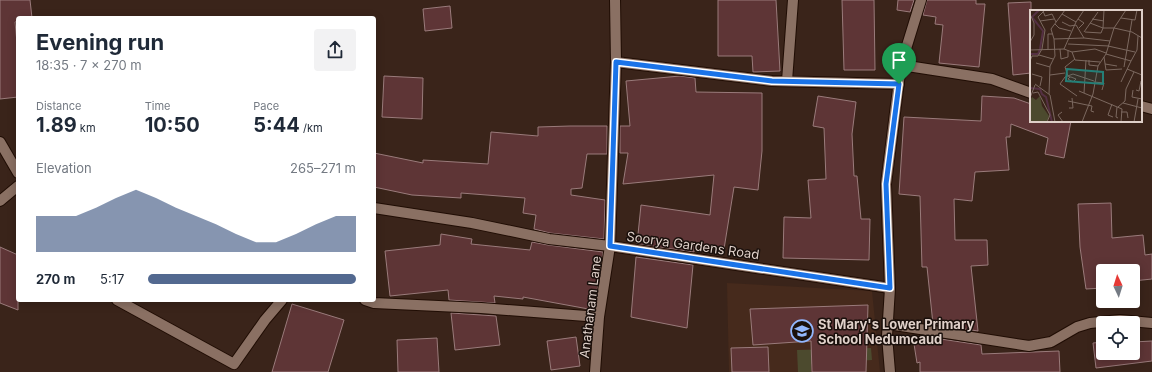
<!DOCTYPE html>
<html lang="en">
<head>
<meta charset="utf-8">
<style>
  body { margin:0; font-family:Inter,sans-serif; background:#f2f2f3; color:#1f2937; height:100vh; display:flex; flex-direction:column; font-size:15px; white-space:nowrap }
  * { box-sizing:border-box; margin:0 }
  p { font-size:13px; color:#747a83 }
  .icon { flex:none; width:22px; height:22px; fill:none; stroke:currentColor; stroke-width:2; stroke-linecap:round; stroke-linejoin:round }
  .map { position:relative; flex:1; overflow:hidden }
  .drawer { position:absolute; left:16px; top:16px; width:360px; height:286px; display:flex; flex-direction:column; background:#fff; border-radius:4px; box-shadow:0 2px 10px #0003 }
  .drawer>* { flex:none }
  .needle { width:26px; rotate:356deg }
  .tools { position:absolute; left:1096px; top:264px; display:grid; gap:8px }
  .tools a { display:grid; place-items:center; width:44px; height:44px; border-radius:4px; background:#fff; box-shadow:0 2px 10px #0003; font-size:20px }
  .pin { position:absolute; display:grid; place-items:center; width:34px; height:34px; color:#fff; margin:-41px -17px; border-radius:50% 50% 50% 0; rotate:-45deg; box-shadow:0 0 4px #0007 }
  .pin .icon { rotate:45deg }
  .round { display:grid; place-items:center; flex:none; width:42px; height:42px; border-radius:4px; background:#f2f2f3 }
  .head { display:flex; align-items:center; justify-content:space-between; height:68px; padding:0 20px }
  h1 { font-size:22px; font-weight:700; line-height:30px }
  .figures { display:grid; grid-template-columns:repeat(3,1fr); gap:6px; height:68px; padding:4px 20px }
  .figures div { display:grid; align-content:center }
  .figures b { font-size:20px; font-weight:700 }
  .figures small { font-size:11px; font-weight:400 }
  .figures p { font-size:11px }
  .chart { height:112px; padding:8px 20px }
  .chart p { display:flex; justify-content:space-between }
  .chart svg { width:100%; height:72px; margin-top:4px; fill:#536990; opacity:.7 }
  ul { padding:0 20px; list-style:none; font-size:13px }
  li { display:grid; grid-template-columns:64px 48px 1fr; align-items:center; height:30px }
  li i { height:10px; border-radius:5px; background:#536990 }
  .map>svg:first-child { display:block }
  .built { fill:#462a1c }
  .green { fill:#4c4a2e }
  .building { fill:#5e3536; stroke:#9a7b7b }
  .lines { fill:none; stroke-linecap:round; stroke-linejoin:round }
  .street-casing { stroke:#200d04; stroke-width:12 }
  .secondary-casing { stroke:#200d04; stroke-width:12 }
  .street { stroke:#8a7063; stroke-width:10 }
  .secondary { stroke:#8a7063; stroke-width:10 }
  .route-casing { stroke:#fff; stroke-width:8 }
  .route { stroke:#1a73e8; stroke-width:5 }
  .labels { text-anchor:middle; stroke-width:3; stroke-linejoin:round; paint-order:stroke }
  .street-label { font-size:13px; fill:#dfd0c9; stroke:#1a100c }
  .poi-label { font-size:13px; font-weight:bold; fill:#dfd0c9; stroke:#1a100c; text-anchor:start }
  .inset-river { fill:none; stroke:#553043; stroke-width:2 }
  .inset-road { fill:none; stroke:#7c6960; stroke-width:1 }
  .view { fill:#247f77; fill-opacity:0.15; stroke:#247f77; stroke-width:2 }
  .inset-edge { fill:none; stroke:#dfd0c9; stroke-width:2 }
</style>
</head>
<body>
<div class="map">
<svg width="1152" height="372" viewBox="0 0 1152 372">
  <rect width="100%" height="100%" fill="#3a241a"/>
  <path class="built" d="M727,283L872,291L880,372H729Z"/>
  <path class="green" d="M871,348L872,360L811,364V372H798L797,350Z"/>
  <path class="building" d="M0,0H30L32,18H18V21L15,22L18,53V97L0,99Z
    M718,0H776L780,71L753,72L752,56H718Z
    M842,0H874L875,70H844Z
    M898,0H914L910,12L897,10Z
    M927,0H976V4H985L979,67L939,63L943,25L935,24L936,17L923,15Z
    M1031,2V73L1013,75L1008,3Z
    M450,6L452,28L425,31L423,9Z
    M384,76L423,78L422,119L382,117Z
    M680,76L695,78L696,92L762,93V151L758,190L734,187L724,249L694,244V252L637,244L641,205L710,215L714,175L623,184L628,153H620V126H630L626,81Z
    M818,96L856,102L852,134L854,176H857L861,219H870L869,260L783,258L784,217L811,218L808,180L826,179L824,128L813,126Z
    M982,96L1014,98L1031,104V121H1071L1064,158L1045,154L1048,138L1011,124L1010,137H1006L1009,170L975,172L972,201L954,199L955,240H987L988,265L971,266L978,331L933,324L927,267H922L920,196L899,194L904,117L981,121Z
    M570,126H607V154H587L582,188L571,189V195L605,200L604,239L550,233L534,229L536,215L523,213L525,198L461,193V198L412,195L374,187V153L423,163V160L488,164L491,132L538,136V127Z
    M1111,203L1112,238L1143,235L1145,255L1152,254V279L1133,281V271H1103V288L1086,289L1080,247L1078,204Z
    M441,234L472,239L471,244L530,250L532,242L548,245L603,252L594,310L523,297V299L494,296L495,303L449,300L448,290L390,296L385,251L440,245Z
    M0,247L18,255V310L0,303Z
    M636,257L693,265L687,328L631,317Z
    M292,304L344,320L328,372H272Z
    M868,305L866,372H812L811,341L753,345L750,309Z
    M451,313L496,316L500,345L455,350Z
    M576,337L580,366L551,370L547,341Z
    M437,338L439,372H398L397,340Z
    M934,338L981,345L982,354L1059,351L1060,372H920V362L917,363L914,344L934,340Z
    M1152,341V361L1096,368L1093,343L1103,342V353H1133V342Z
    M768,347L769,372H732L731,348Z"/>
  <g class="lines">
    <g class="street-casing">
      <path id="street" d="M616,62L772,81L899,84
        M901,65L992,79L1031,93
        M787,81L793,0
        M1141,106L1152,109
        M0,142L18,173
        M0,201L18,186
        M374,208L472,223L549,239L610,246L890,288
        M117,300L234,364L265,320L282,300
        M365,300L374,303L481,308L599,317
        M888,324L1029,346L1051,342L1077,327L1090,323L1120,320L1152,323
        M595,372L599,317L610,246L616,62L615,0"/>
    </g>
    <g class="secondary-casing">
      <path id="secondary" d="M890,372L887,336L890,288L886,184L901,65L921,0"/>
    </g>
    <use href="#street" class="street"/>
    <use href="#secondary" class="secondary"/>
  </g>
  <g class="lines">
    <g class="route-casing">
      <path id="route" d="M616,62L772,81L899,84L886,184L890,288L610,246Z"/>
    </g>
    <use href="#route" class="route"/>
  </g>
  <defs>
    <g id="school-ring" transform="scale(1.15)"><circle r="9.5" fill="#1a100c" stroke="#92b7fd" stroke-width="1.5"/><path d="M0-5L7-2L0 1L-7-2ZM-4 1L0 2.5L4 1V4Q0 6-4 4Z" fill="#92b7fd"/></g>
  </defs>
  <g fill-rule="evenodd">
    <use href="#school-ring" x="802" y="331"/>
  </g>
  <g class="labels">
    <g class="street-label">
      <text transform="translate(693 245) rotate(8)" y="5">Soorya Gardens Road</text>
      <text transform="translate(590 307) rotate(-83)" y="5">Anathanam Lane</text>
    </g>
    <g class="poi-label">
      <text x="818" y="329">St Mary's Lower Primary<tspan x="818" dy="15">School Nedumcaud</tspan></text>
    </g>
  </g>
  <g transform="translate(1030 10)">
    <rect width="112" height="112" fill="#3a241a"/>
    <path d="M10,86L12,96L19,106L17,112H0V90L2,87L6,90Z" fill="#4c4a2e"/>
    <path class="inset-river" d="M0,44H8L10,39L13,21L2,7L9,0M0,78L10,79L12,84L16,87L22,112"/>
    <path class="inset-road" d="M13,1L15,6L22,4L26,12M0,4L4,13V25L0,32M32,4L46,12L54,0M91,8L105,10L107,0M48,9L54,13L49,18M62,9L74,11M10,11L24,9M32,12L40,16L46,15L54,28M60,13L73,18L74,0M25,14L29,18L41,21M54,22L68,2M55,22L71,23L73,18H84L102,22L112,28M24,29L21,19L35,0M38,34L79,36M78,36L105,42M18,39V24H23M30,39L31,49L38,47V40M34,39L46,12M0,40L34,39L42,42L45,50L70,52M42,42L65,39L76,43M76,44L101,51L107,40L108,26M9,45L23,49M74,47L76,60L92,59M59,50V55L68,56M0,51L2,46H8L12,39L15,20L8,7L15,0M6,53L20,57M75,54L87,56M94,57L102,10M97,59L112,65M2,64L12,67L10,76M20,65L35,63M40,67L38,69L43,72L46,69L41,67H40L38,66L35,57L45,49M64,72L74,73L72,80M91,72L101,51M5,74L20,85L25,112M103,80L102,87L112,89M106,80L109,81L111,71M49,81L92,99L91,112M3,83L8,82L20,105L17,112M54,83L56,50M19,84L20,56L25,46L24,29L54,28L80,31M47,86L30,74L35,67L43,64L64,71M0,88L5,75M38,91L57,95M93,93L112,98M82,94L78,105L83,107M57,95L62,96L61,101L64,102M87,97L86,107L88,108M88,97L95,91L96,79L104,62M39,98H43L42,88M32,102L28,105L33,112M91,102H97L98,108M52,112L63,84L68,56L76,44L84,18L96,0M104,112L108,89"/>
    <path class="view" d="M37,59L73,62V74L36,71Z"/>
    <rect width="112" height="112" class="inset-edge"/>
  </g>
</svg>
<div class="tools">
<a><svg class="needle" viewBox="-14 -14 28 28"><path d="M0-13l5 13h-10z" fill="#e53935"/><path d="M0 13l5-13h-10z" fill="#747a83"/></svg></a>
<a><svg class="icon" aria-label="locate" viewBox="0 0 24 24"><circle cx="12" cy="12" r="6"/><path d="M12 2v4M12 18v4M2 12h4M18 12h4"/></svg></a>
</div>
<div class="pin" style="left:899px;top:84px;background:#1e9e55"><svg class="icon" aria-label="arrive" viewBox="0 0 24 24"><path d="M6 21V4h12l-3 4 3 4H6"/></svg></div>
<section class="drawer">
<div class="head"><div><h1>Evening run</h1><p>18:35 · 7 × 270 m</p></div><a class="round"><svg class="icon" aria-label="share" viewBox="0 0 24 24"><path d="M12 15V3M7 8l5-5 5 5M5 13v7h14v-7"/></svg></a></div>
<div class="figures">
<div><p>Distance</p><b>1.89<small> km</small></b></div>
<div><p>Time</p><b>10:50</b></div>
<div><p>Pace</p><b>5:44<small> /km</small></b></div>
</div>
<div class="chart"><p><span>Elevation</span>265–271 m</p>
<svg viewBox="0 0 160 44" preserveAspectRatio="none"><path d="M0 44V22L10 22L20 22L30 17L40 11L50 6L60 11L70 17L80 22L90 27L100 33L110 38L120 38L130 33L140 27L150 22L160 22V44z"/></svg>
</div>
<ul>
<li><b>270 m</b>5:17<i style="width:100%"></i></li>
</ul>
</section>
</div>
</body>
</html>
